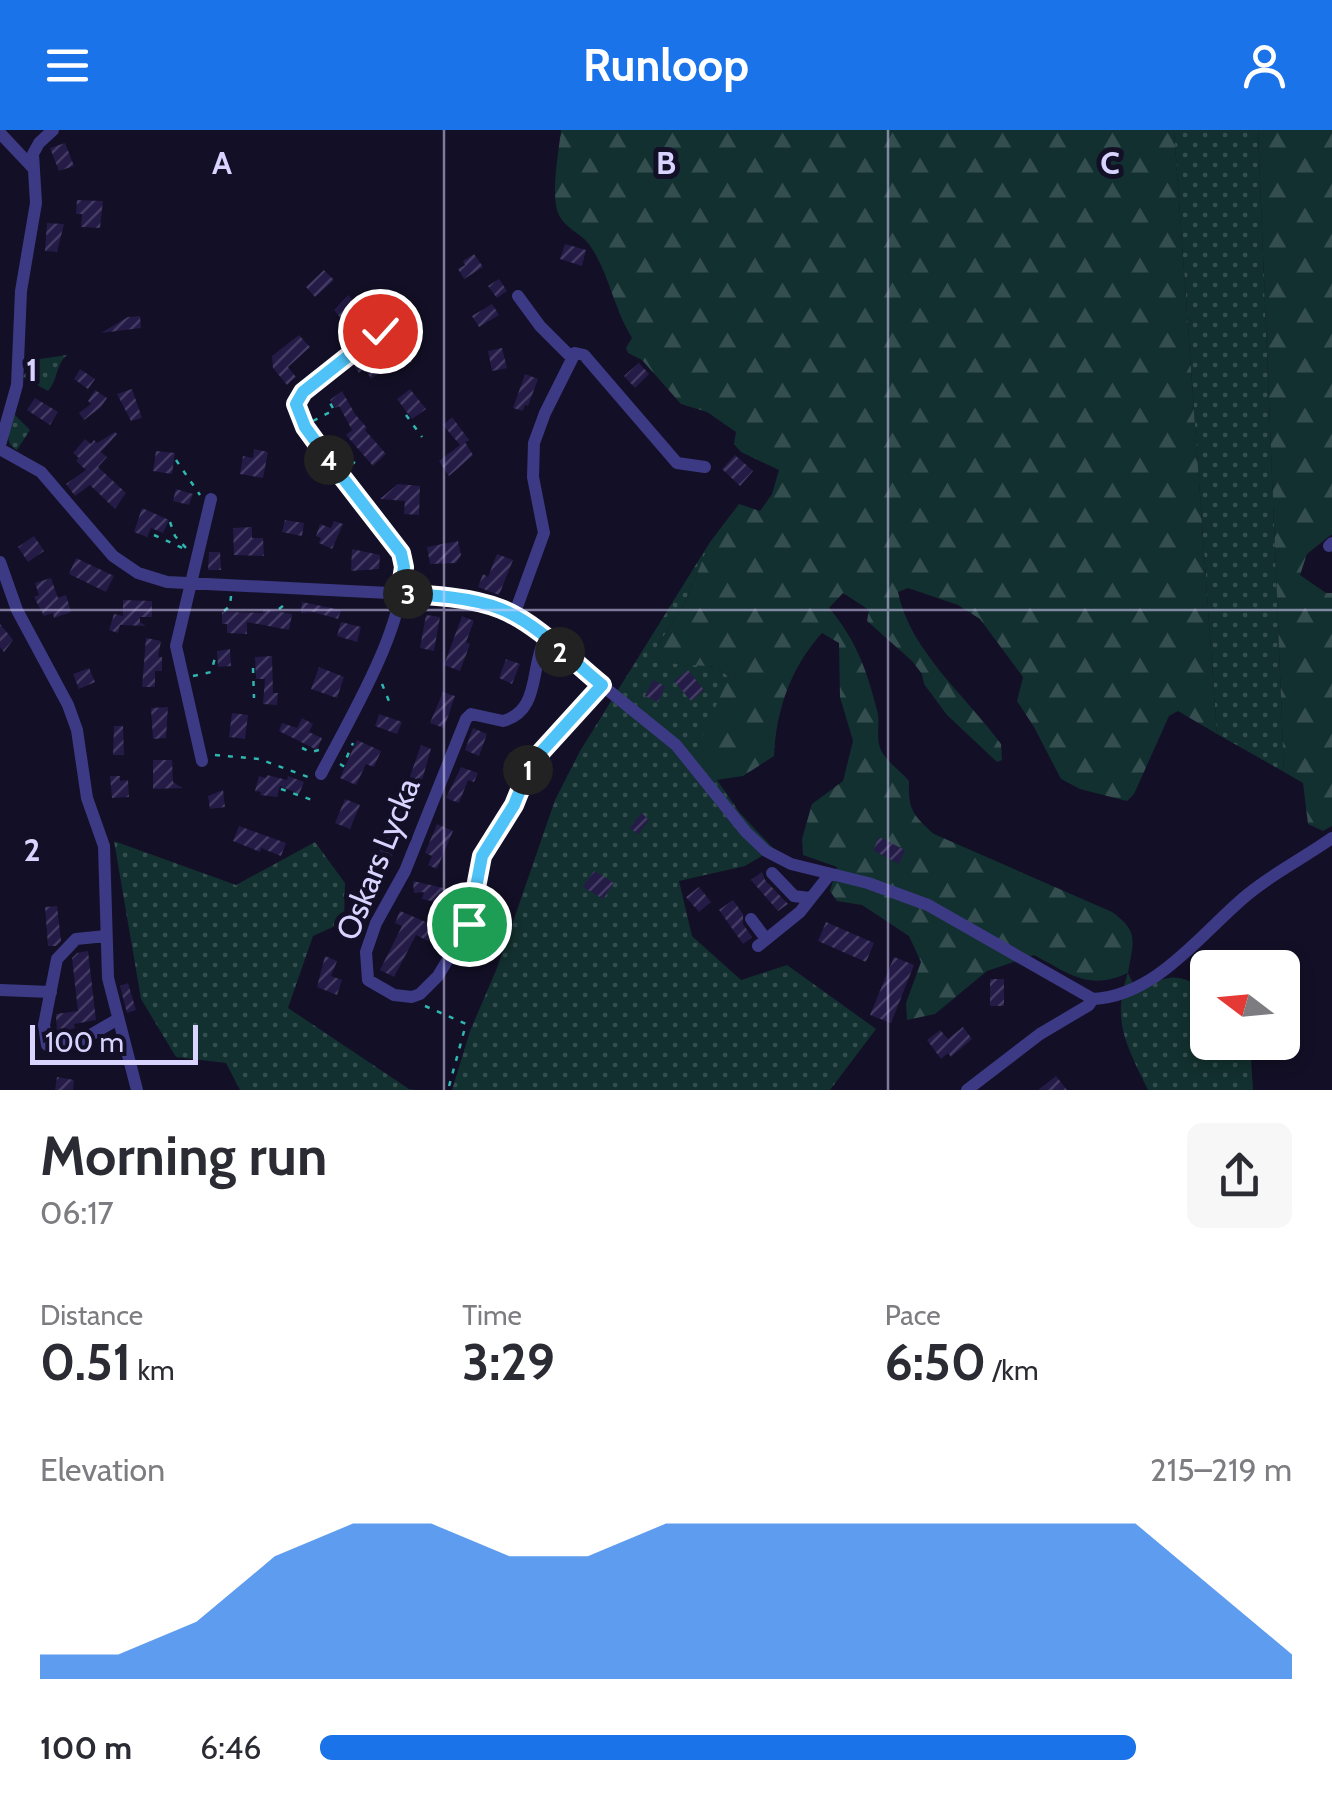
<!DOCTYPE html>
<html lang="en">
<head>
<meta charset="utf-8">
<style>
  body { margin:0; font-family:Cabin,sans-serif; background:#f7f7f7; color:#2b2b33; height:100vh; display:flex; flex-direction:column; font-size:38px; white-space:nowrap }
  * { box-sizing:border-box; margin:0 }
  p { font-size:32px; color:#7c7c81 }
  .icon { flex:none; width:55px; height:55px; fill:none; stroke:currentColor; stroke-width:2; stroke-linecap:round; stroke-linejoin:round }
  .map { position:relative; height:960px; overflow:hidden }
  .details { display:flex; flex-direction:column; background:#fff; flex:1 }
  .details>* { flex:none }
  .needle { width:65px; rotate:286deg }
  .buttons { position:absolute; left:1190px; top:820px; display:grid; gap:20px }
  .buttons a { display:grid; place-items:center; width:110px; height:110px; border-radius:15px; background:#fff; box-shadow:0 5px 15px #0003; font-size:50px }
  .scale { position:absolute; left:30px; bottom:25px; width:168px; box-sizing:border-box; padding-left:10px; border:5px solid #d9d4ff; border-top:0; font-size:28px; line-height:35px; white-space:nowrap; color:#d9d4ff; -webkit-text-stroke:8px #130f26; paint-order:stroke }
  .pin { position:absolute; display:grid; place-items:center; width:85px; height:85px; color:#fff; margin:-42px; border:5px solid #fff; border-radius:50%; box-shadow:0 2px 10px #0007 }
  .km { position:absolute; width:50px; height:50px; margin:-25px; border-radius:50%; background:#222; color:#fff; font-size:28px; line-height:50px; text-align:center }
  .round { display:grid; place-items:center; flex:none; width:105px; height:105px; border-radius:15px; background:#f7f7f7 }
  .summary { display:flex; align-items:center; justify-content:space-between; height:170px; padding:0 40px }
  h1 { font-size:55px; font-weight:800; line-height:75px }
  .figures { display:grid; grid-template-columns:repeat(3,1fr); gap:15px; height:170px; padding:10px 40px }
  .figures div { display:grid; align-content:center }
  .figures b { font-size:50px; font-weight:800 }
  .figures small { font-size:28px; font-weight:400 }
  .figures p { font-size:28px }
  .chart { height:280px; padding:20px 40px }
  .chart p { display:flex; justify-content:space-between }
  .chart svg { width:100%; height:180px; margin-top:10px; fill:#1a73e8; opacity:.7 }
  ul { padding:0 40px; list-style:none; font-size:32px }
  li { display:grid; grid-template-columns:160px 120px 1fr; align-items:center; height:75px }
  li i { height:25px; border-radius:12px; background:#1a73e8 }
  header { display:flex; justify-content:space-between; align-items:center; height:130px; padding:0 40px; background:#1a73e8; color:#fff; font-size:45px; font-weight:800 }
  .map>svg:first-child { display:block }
  .green { fill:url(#green-dots) }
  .forest { fill:url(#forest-firs) }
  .building { fill:url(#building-hatch) }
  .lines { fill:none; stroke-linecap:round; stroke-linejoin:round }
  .path { stroke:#2fb8b0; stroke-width:2.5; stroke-dasharray:5 8; stroke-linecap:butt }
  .minor { stroke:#3d3a85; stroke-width:12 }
  .route-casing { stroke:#fff; stroke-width:20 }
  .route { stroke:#4fc3f7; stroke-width:12 }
  .grid { fill:none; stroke:#d9d4ff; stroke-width:2.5; stroke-opacity:0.55 }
  .labels { text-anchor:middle; stroke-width:10; stroke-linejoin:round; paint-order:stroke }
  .street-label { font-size:32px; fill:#d9d4ff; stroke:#130f26 }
  .grid-label { font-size:32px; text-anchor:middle; font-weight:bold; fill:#d9d4ff; stroke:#130f26; stroke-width:10; stroke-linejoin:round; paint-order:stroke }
</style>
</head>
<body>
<header><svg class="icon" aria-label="menu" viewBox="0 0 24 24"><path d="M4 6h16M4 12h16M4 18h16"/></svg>Runloop<svg class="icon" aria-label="person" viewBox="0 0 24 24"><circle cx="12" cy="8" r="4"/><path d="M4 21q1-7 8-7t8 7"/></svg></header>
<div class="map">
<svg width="1332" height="960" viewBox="0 0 1332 960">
  <defs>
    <pattern id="green-dots" width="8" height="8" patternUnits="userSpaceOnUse" patternTransform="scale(2.5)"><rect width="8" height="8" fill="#12302f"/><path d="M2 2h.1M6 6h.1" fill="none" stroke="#344d4e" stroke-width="1.8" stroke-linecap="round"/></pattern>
    <pattern id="forest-firs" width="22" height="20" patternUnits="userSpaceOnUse" patternTransform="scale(2.5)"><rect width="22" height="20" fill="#12302f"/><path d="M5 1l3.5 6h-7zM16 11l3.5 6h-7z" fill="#344d4e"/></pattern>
    <pattern id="building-hatch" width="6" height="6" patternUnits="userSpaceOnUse" patternTransform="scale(2.5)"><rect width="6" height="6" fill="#241b47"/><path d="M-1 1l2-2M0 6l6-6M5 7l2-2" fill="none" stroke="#433b63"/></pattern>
  </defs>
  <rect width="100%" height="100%" fill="#130f26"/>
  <path class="green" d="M1174,0H1258L1284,642L1217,604Z
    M67,225C56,234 58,250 48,261L23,247L33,230Z
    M14,284L30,300L17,320C2,312 10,298 14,284Z
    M710,412L684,475L658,515L655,531L717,537L729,547L701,627L740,683L774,719L745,736L679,751L692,806L741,850L787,835L876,899L830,960H452L470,901L497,838L555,670L580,621Z
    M114,711L236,755L315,712L345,753L344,792L313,806L288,878L409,959L416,960H240L226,933L176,927L141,869Z
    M1128,843L1137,862C1169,844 1175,842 1207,860L1208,912L1250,913L1253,960H1148C1127,916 1111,891 1128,843Z"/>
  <path class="forest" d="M561,0H1174L1217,604L1178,581L1169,586L1134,664L1127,671L1080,659L1061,649L1034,597L1017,571L1023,547L980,489L958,475L908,458L898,462C910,521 966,566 1001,614L1002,630L997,632L947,585L924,554L922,544L912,531L867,491L869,480L843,463L829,478C856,509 868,543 878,584C880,596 875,610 882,622C887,632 901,641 909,651C908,680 913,685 934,704L1112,782C1140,802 1133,812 1128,843C1088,861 1070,844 1034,825L987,841L935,884L907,890L906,873L921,832L909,806L862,775L837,771L830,761L837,737L803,725L802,709L812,674L843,651L853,611L840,567L839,513L822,503C791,537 776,580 774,626L743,646L716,650L701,627V609L729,547L717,537L654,532L658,515L684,475L710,412L739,374L760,381L772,364L779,340L741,322L734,314L736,302L707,282L681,274L642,230L628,223L626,218L632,208C614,180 609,142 589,114C581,104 566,98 560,87C549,69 559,21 561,0Z
    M1258,0H1332V404L1307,424L1300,445L1326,463H1332V696L1323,701L1308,694L1303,653L1284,642Z"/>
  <path class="building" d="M65,13L74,36L59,41L50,18Z
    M77,70L103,71L100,98L81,97L82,84H76Z
    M47,93L64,94L57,122L45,121Z
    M565,114L586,120L582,136L560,129Z
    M474,124L483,137L464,149L458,139L465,135L463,131Z
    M324,140L334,150L315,167L306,157Z
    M499,149L507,161L497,168L488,156Z
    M348,165L363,182L352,192L346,186L342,190L334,180Z
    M492,174L499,185L479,197L472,186Z
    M140,186L141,198L101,203L128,187Z
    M299,205L310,217L288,237L296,247L287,255L273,238L272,226Z
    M403,211L412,232L399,238L389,218Z
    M502,218L507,238L492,241L488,221Z
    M370,226L381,242L371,249L365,239L359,243L354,236Z
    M639,233L649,244L635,258L624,246Z
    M80,239L95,249L88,259L74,249Z
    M525,244L538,249L528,276L525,275L523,281L513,278Z
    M132,259L142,288L131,291L117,264Z
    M410,259L426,279L412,289L397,269Z
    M95,260L107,268L101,277L84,290L79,283L91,274L88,271Z
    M342,261L355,284L367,298L365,300L386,324L373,336L346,305L352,300L339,276L335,278L330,270Z
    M35,268L58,282L50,295L27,280Z
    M452,287L469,310L465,312L473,325L449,346L439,331L460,315L443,295Z
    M115,302L117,304L101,322L107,327L98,337L126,363L115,379L90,355L75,366L66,354L86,340L76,331L79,328L73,323L85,309L91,314L94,310L97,313Z
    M254,319L268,322L263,348L240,344L243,326L253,328Z
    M156,321L175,323L172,344L153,341Z
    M735,325L753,341L740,356L722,339Z
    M398,354L420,356L419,385L404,384L405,371L380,369Z
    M176,359L193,364L189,375L173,371Z
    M142,378L169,390L163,403L151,398L147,407L134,402Z
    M285,390L304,393L302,406L282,402Z
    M334,391L343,394L332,419L319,413L321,408L316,406L320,394L331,398Z
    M252,397V408H263L264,426L234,425L233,398Z
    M34,406L44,421L28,432L18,417Z
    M458,411L461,425L456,433L430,434L427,417Z
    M352,419L380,425L379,439L351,441Z
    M209,422H220L221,440H208Z
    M497,424L513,430L499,465L478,457L483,444L488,447Z
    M76,428L114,446L106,462L69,444Z
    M51,448L58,468L66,465L71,482L54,488L53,483L44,486L34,467L39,465L35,453Z
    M123,470L152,471V487H140V492L146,496L120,495L118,503L109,500L114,484L123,486Z
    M302,472L341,480L338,489L313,482L301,483Z
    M263,479L292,484L289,500L247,492V504L227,503V494H222V482L263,483Z
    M426,485L440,487L434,521L420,518Z
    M462,486L474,491L466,512L470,514L460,541L444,535Z
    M341,492L361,497L357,512L337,506Z
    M0,494L13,510L4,522L0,517Z
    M146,508L161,511L158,527H162V541H155V557H142Z
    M230,519L231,536L218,537L217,521Z
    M272,526L273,563H278L277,575L263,574L265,549H256L255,527Z
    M506,529L520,534L512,554L499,548Z
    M319,537L344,547L337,568L311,559Z
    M89,538L95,552L79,559L73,544Z
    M688,540L704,560L691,571L674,551Z
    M653,550L665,556L658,572L645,566Z
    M443,562L455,566L444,598L430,593Z
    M168,577L166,608L153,609L151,578Z
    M232,583L248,585L245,609L229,607Z
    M379,584L402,592L397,604L375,596Z
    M302,588L313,594L309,602L322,608L317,620L279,601L282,593L297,598Z
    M114,596H123L124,625H113Z
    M473,598L487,604L479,626L465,620Z
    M357,610L381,621L374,637L366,634L356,655L340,648Z
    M421,615L431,619L420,657L408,652Z
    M153,630H172L173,652L182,658L153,659Z
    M461,637L478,643L474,652L468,650L459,673L446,668Z
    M267,645L287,650L288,646L304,652L299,664L280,656L277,667L260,665L261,662L255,661L259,646L266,648Z
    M110,646H120V651L128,650L129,667L112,668Z
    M223,660L225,677L210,679L208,666Z
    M399,666L409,670L402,686L407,688L385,745L372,740Z
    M345,669L360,675L350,699L335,693Z
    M641,683L649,690L638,704L630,698Z
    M437,694L453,701L437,739L428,735L432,726L425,723Z
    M239,696L286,713L281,726L261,718L260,722L233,711Z
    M879,707L905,720L899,734L873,720Z
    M594,741L614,753L603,769L583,757Z
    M762,742L765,750L788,774L778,781L751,750Z
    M413,751L448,759L445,774L422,769L424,762L414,763Z
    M699,757L711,772L699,782L686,767Z
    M733,770L743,784V794L752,807L743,814L719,780Z
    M57,776L61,811L56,816H48L45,777Z
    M400,781L435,796L428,811L416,805L394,847L380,840L402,796L395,793Z
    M826,792L874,813L866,832L818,811Z
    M88,821L96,890L74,894L75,898L57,904L56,884L78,881L72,828L77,823Z
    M325,826L337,831L331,846L342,850L337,865L317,857Z
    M894,827L914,835L891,893L870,885Z
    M990,849H1004V876H990Z
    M128,853L136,880L127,883L120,856Z
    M963,897L972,909L951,927L948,923L941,929L927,910L940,900L948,909Z
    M112,904L117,924L105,925L103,909Z
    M1056,946L1067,960H1038Z
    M57,947L74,950L73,960H55Z"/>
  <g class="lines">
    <path class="path" d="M406,285L422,307
      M313,291L334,280L329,271
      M176,330L200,365
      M351,335L361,327
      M170,392L175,406L187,419
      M154,405L189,421
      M279,479L289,471
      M224,481L230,476L231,466
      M253,538L254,568
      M193,546L211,542L215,528
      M382,554L391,576
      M302,618L311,622L319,620
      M215,625L259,629L308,647
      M340,634L343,636L353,613
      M281,659L312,670
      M425,876L466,894L448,960"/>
    <path class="minor" d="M0,3L32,37
      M518,166L540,196L571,227
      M0,315L17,255L21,161L36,73L33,24L39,13L53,0
      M0,319L41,342L113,426L138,443L167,452L409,464L500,478L530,497L676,615L746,702L766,721L791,734L868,753L928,775L1093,869C1157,866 1202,802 1247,765C1273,743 1304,728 1332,708
      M1329,416L1332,413
      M0,432L17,480L68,575L77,600L87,668L104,716L108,848L137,960
      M514,485L544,403L533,347L534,313L545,283L575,223L584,225L677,333L705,337
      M545,509C530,536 541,581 503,591L471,584L466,589L405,741L376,793L366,822L368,850L394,865L412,867L420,864L438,846L469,794L475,777L482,726L514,675L531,633L603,555
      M202,631L176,516L211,369
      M321,644C348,591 416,481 401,423L305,297L296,272L326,241L380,201
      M772,743L794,766L809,768
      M751,789L766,809
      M106,806L76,809L57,829L44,895L47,915L75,914L118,889
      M758,816L800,782L830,744
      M0,860L51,862
      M967,960L1040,904L1089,875L1093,869"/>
  </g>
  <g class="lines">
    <g class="route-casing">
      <path id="route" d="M380,201L303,262L296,274L305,297L329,330L401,423L404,437L400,464C431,465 471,467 501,479C538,494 571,530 602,555L531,633L514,675L482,726L469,794"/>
    </g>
    <use href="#route" class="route"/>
  </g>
  <path class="grid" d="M444,0V960M888,0V960M0,480H1332"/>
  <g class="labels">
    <g class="street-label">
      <text transform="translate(378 729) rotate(-68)" y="11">Oskars Lycka</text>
    </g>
  </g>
  <g class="grid-label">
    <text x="222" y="44">A</text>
    <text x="666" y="44">B</text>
    <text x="1110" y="44">C</text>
    <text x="32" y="251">1</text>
    <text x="32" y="731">2</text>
  </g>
</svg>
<div class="buttons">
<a><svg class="needle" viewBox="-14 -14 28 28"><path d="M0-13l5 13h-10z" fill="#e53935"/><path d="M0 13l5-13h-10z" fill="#7c7c81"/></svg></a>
</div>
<div class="scale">100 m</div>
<div class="pin" style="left:469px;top:794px;background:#1e9e55"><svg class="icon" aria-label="arrive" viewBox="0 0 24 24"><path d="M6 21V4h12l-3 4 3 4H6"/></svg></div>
<div class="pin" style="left:380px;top:201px;background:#d93025"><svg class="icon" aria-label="check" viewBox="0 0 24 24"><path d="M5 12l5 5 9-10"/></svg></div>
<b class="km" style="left:528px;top:640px">1</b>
<b class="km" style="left:560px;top:522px">2</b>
<b class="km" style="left:408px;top:464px">3</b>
<b class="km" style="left:329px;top:330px">4</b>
</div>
<section class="details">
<div class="summary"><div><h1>Morning run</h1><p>06:17</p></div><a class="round"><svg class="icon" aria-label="share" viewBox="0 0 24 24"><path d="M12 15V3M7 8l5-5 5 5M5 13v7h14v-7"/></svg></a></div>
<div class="figures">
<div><p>Distance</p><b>0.51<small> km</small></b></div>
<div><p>Time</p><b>3:29</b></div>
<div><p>Pace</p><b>6:50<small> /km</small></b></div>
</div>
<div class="chart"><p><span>Elevation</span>215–219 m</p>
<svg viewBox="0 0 160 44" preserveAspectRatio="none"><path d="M0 44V38L10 38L20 30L30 14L40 6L50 6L60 14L70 14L80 6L90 6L100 6L110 6L120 6L130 6L140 6L150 22L160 38V44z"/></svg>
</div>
<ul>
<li><b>100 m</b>6:46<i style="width:84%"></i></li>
</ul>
</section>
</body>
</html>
